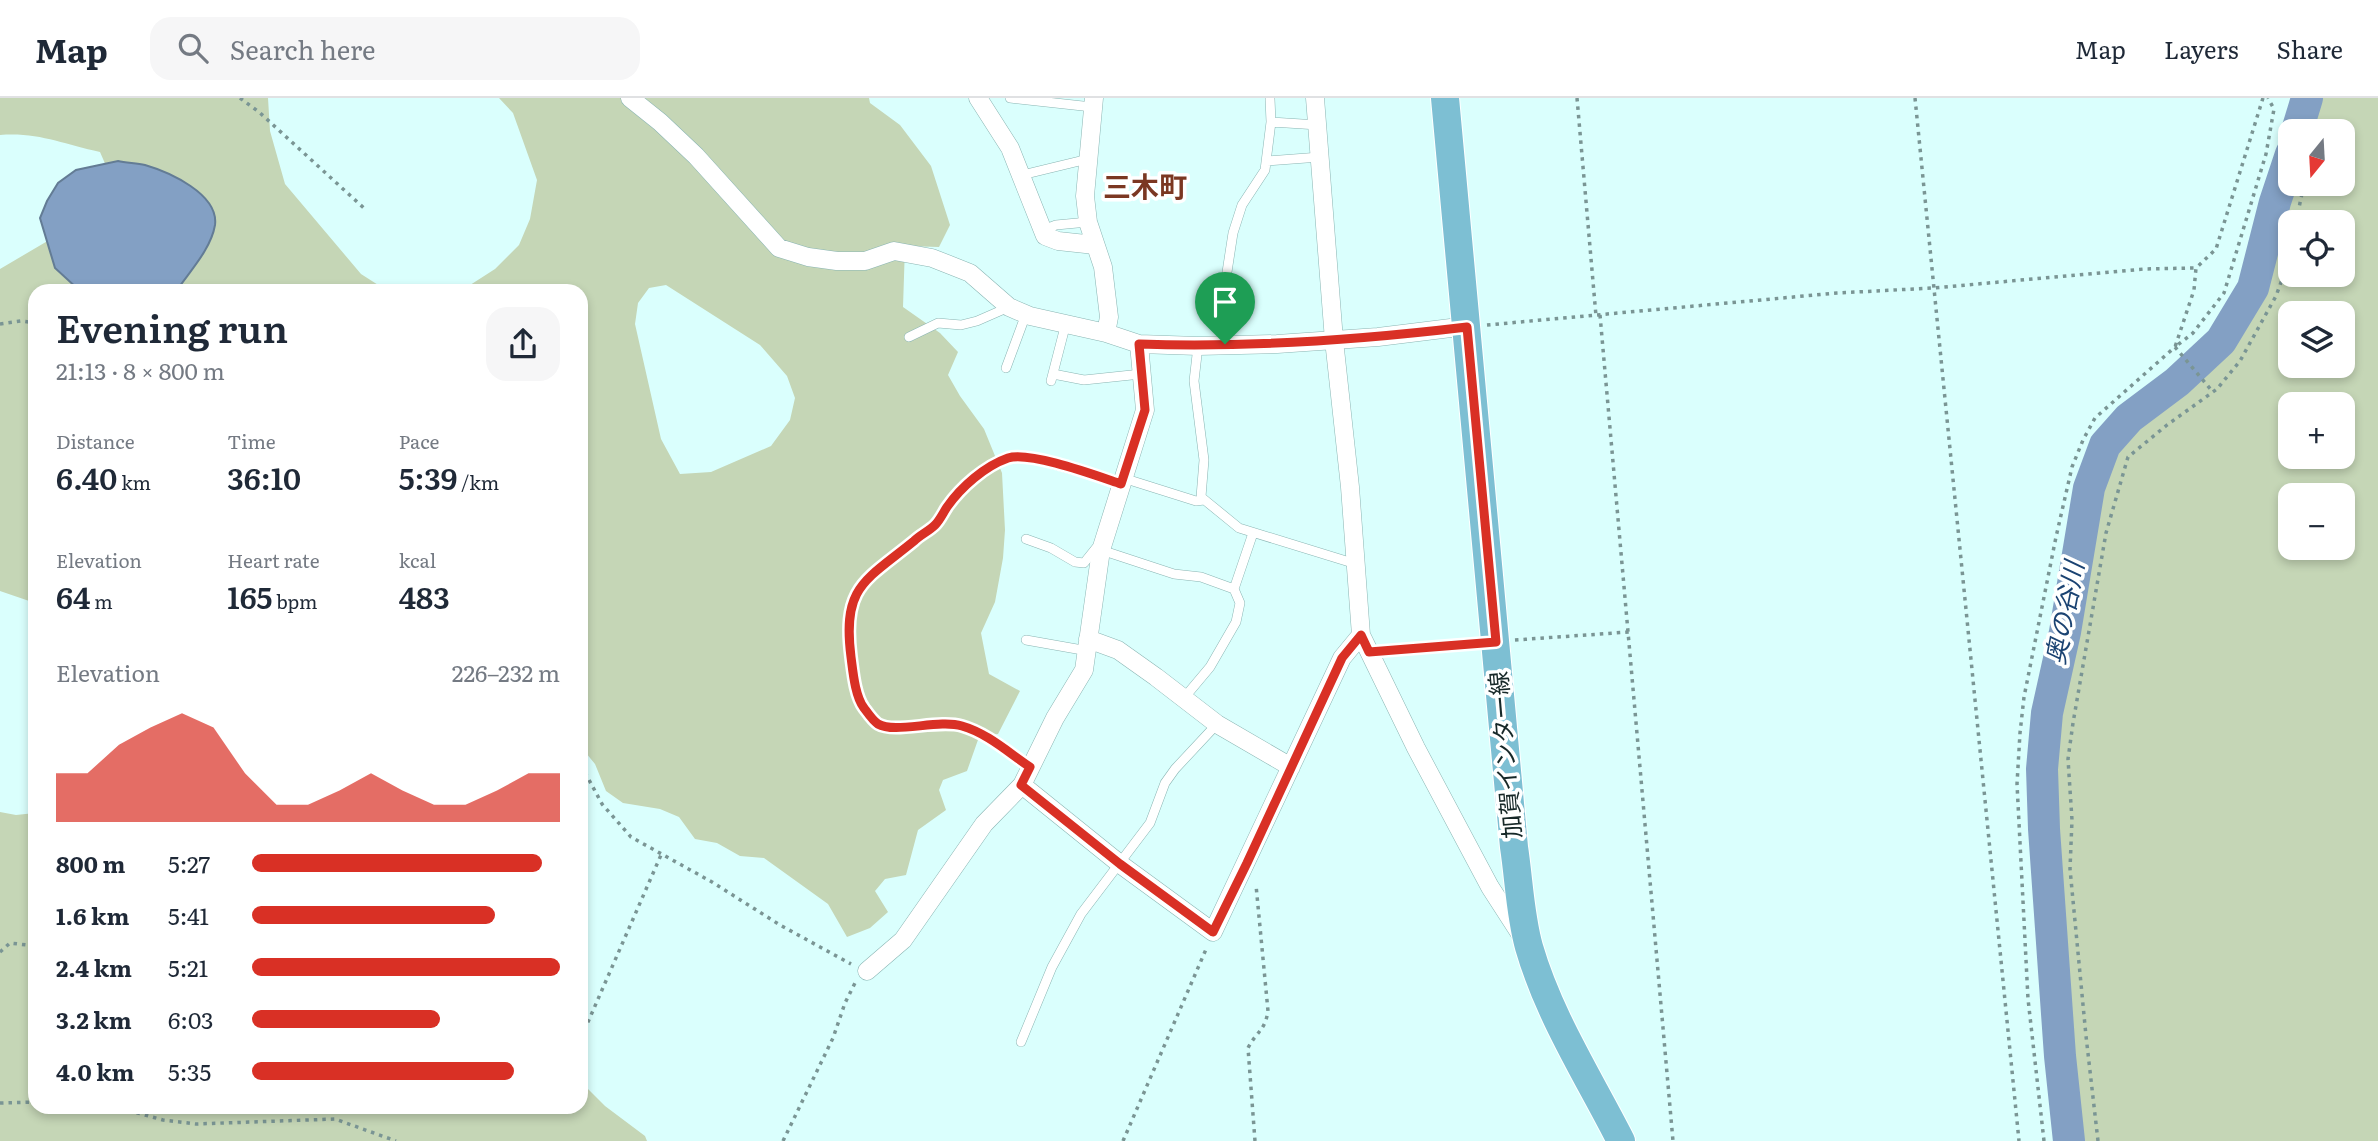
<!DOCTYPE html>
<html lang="en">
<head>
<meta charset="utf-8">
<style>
  body { margin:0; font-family:Literata,"Noto Sans JP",serif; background:#f6f6f7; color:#1f2937; height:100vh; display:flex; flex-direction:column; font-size:26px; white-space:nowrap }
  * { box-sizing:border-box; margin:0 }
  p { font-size:23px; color:#747a83 }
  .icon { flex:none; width:38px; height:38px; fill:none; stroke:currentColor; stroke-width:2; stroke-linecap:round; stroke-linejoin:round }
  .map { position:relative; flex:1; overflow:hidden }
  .panel { position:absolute; left:28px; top:186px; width:560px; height:830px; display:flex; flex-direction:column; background:#fff; border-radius:21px; box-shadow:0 4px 10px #0003 }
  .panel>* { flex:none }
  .needle { width:46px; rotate:198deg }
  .controls { position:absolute; left:2278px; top:21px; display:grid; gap:14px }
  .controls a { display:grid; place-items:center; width:77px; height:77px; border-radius:14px; background:#fff; box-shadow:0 4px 10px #0003; font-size:35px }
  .pin { position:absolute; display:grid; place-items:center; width:60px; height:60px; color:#fff; margin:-72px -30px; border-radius:50% 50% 50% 0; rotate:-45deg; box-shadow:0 0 7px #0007 }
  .pin .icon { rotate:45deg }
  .round { display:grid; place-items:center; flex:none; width:74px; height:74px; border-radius:21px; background:#f6f6f7 }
  .summary { display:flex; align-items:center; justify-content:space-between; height:119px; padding:0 28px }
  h1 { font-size:38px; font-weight:600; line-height:52px }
  .metrics { display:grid; grid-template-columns:repeat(3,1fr); gap:10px; height:119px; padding:7px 28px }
  .metrics div { display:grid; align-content:center }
  .metrics b { font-size:30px; font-weight:600 }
  .metrics small { font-size:19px; font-weight:400 }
  .metrics p { font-size:19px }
  .chart { height:196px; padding:14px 28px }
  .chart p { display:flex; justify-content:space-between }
  .chart svg { width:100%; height:126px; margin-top:7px; fill:#d93025; opacity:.7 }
  ul { padding:0 28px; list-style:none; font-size:23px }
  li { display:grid; grid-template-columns:112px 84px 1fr; align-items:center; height:52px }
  li i { height:18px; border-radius:9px; background:#d93025 }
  header { display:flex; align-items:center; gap:42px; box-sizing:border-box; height:98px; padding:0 35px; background:#fff; border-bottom:2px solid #e0e1e3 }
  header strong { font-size:33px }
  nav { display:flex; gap:38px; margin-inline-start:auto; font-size:24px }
  .search { width:490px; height:63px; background:#f6f6f7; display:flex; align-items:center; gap:18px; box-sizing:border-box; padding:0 24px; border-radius:21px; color:#747a83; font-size:26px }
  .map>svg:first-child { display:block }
  .green { fill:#c5d6b6; fill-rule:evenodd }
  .water { fill:#83a0c4; stroke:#637c95; stroke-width:2 }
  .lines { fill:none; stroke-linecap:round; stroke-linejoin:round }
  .river { stroke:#83a0c4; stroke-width:32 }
  .service-casing { stroke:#8ab5b3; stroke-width:10 }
  .minor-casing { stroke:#8ab5b3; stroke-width:19 }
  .primary-casing { stroke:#fff; stroke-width:30 }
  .path { stroke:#7a9594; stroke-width:3.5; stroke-dasharray:3.5 5; stroke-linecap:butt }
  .service { stroke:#fff; stroke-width:9 }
  .minor { stroke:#fff; stroke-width:18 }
  .primary { stroke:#7dbfd3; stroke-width:28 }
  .route-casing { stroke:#fff; stroke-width:14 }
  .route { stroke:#d93025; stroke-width:9 }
  .labels { text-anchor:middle; stroke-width:7; stroke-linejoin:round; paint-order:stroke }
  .street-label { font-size:24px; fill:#172828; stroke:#fff }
  .water-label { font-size:26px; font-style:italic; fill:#1b4372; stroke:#fff }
  .quarter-label { font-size:28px; font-weight:bold; fill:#7b3722; stroke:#fff }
</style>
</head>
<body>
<header>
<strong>Map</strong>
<div class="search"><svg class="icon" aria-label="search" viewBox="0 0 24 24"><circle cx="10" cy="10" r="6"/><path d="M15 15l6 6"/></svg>Search here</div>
<nav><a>Map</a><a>Layers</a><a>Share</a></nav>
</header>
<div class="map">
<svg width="2378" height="1043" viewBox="0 0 2378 1043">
  <rect width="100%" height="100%" fill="#dafffd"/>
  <path class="green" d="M0,0H268L270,33L285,86L361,176L386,192H35V505L0,493V171L73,128L110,77L100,54C63,46 38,34 0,37Z
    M499,0H869L870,5L900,27L931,68L950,127L939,149L905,148L903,209L940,235L958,254L948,277L960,298L984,331L1002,375L1005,432L1003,460L995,504L981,535L989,576L1020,593L998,636L979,639L967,673L943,682L939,692L946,712L918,732L906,777L885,781L875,793L888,814L870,830L847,839L828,806L764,760L740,758L717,745L695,741L679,719L660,711L623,705L606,693L595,666L581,649V192H456L467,189L495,171L519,147L530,121L537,82L513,15ZM666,187L760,247L787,278L795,300L790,322L771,348L711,374L680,376L661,341L635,226L638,205L649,190Z
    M2318,0H2378V1043H2082L2070,937L2055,733L2052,635L2084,495L2105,379L2120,349L2164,307L2222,262L2263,200L2293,86H2343V33H2309ZM2291,124H2343V177H2291ZM2291,215H2343V268H2291ZM2291,306H2343V359H2291ZM2291,397H2343V450H2291Z
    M0,714L16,717L35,715V1008H581V984L605,1008L645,1038L647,1043H0Z"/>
  <path class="water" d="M118,63C126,65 136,65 145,67C169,74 219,96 215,127C211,151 190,173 177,192H79L55,170L40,120L47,103L58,85L76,72Z"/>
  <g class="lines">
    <path class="river" d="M2297,33L2307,0
      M2069,1043L2060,958L2044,731L2042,671L2047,615L2065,534L2089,390L2105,347L2129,320L2177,284L2221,243L2253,190L2275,104L2291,56"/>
    <g class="service-casing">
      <path id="service" d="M1010,0L1092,9
        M1271,24L1318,27
        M1267,63L1320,59
        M1022,77L1088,61
        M1043,132L1056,127L1088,124
        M909,239L938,225L961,227L977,223L1009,209
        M1225,246V187L1233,135L1242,107L1265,72L1271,24L1270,1
        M1198,248L1194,283L1204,362L1201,399L1239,430L1356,466
        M1006,270L1026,216
        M1053,276L1084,282L1141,276
        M1051,283L1066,225
        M1027,359L1121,385
        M1123,380L1196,403L1204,402
        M1026,441L1051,450L1075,464L1084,465L1096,450H1100
        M1101,452L1174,476L1201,479L1234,491
        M1026,542L1088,553
        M1369,554L1493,544
        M1184,600L1210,569L1236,524L1240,505L1234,491L1253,435
        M1021,944L1052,869L1081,816L1150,725L1165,685L1175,671L1217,626"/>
    </g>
    <g class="minor-casing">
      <path id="minor" d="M630,0L660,24L696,58L779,150L808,159L837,163H865L894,153L932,160L970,175L1009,209L1030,218L1106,235L1139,246L1198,248L1277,246L1378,239L1467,228
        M978,0L1010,50L1045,138L1058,143L1095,147
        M1094,0L1085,98L1088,124L1103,169L1109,219L1106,235
        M1315,0L1334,242L1350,389L1361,537L1416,650L1466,744L1490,789L1521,837
        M1088,541L1118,552L1156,579L1217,626L1291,669
        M1022,687L1120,766L1213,834L1342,560L1361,537
        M867,873L903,842L984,726L1022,687L1055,620L1084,572L1101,452L1145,312L1139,246"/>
    </g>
    <g class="primary-casing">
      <path id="primary" d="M1445,0L1514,749C1519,782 1520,817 1529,849C1549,918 1589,980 1621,1043"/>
    </g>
    <path class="path" d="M240,0L259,14L366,112
      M1577,0L1596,218
      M1915,0L2019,1043
      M2263,0L2216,151L2196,170L2194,192L2175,249L2193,235L2224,195L2266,56L2274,11L2268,0
      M2296,124L2304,86
      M1600,217L1673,1043
      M0,226L21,223L35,225
      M1487,227L1837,195L1933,190L2144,171L2196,170
      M1014,359C988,364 962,388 947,409C943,414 940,421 935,426C929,434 918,439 910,446C898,456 883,464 872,475C845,502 845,539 853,574C857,592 861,614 878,626C893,636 927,624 946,625C973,626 995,645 1016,660
      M1515,542L1629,534
      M581,667L602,706L631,739L712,784L780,827L851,866
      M0,854L10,845L35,848
      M581,940L661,757
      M0,1005L35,1004
      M112,1008L163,1022L196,1026L335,1021L396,1043
      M783,1043L833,940L845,905L856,883
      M1123,1043L1207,849
      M1255,1043L1248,950C1256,934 1265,933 1268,913L1256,787
      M2044,1043L2028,901L2017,686L2020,635L2024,599L2056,439L2072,369L2083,342L2095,320L2175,249L2213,294
      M2098,1043L2086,938L2070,771L2072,722L2068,661L2073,625L2106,435L2128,359L2167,327L2217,291L2240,263L2276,198L2287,168L2291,151"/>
    <use href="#service" class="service"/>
    <use href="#minor" class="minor"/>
    <use href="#primary" class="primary"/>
  </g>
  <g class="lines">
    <g class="route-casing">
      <path id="route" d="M1467,229L1496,544L1369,554L1361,537L1342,560L1247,765L1213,834L1120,766L1021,687L1030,669C1009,655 987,635 962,628C938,621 895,636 878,626C873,623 867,614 864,610C855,598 853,574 851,559C842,488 865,483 914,443C920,437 929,433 935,427C940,422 943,415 947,409C961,389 985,368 1008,360C1030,353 1097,378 1121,386L1145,312L1139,246C1249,250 1358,242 1467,229Z"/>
    </g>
    <use href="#route" class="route"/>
  </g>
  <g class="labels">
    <g class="street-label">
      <text transform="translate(1506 657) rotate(-95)" y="8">加賀インター線</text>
    </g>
    <g class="water-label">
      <text transform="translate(2065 515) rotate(-79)" y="9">奥の谷川</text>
    </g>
    <g class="quarter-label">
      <text x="1145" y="99">三木町</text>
    </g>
  </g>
</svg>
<div class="controls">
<a><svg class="needle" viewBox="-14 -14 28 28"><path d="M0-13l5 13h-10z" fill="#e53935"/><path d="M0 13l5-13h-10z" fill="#747a83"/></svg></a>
<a><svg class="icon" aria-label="locate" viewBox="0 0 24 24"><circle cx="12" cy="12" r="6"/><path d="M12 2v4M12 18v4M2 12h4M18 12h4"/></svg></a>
<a><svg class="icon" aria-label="layers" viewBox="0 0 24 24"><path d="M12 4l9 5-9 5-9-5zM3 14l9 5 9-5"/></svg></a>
<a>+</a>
<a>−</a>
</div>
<div class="pin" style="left:1225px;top:246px;background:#1e9e55"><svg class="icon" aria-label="arrive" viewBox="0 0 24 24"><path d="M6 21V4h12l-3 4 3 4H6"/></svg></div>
<section class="panel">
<div class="summary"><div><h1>Evening run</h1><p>21:13 · 8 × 800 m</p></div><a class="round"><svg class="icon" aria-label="share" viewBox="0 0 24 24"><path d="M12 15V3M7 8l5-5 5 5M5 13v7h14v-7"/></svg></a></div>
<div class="metrics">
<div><p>Distance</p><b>6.40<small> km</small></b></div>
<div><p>Time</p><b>36:10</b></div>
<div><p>Pace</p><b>5:39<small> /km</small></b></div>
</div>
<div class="metrics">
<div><p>Elevation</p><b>64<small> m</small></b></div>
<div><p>Heart rate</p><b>165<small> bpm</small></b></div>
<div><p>kcal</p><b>483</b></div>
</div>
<div class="chart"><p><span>Elevation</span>226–232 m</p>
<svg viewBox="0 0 160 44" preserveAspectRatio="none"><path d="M0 44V27L10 27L20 17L30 11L40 6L50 11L60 27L70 38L80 38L90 33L100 27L110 33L120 38L130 38L140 33L150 27L160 27V44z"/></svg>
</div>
<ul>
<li><b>800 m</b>5:27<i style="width:94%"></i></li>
<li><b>1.6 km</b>5:41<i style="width:79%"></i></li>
<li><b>2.4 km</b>5:21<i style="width:100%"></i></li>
<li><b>3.2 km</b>6:03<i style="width:61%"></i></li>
<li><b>4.0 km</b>5:35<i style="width:85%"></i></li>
</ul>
</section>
</div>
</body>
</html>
